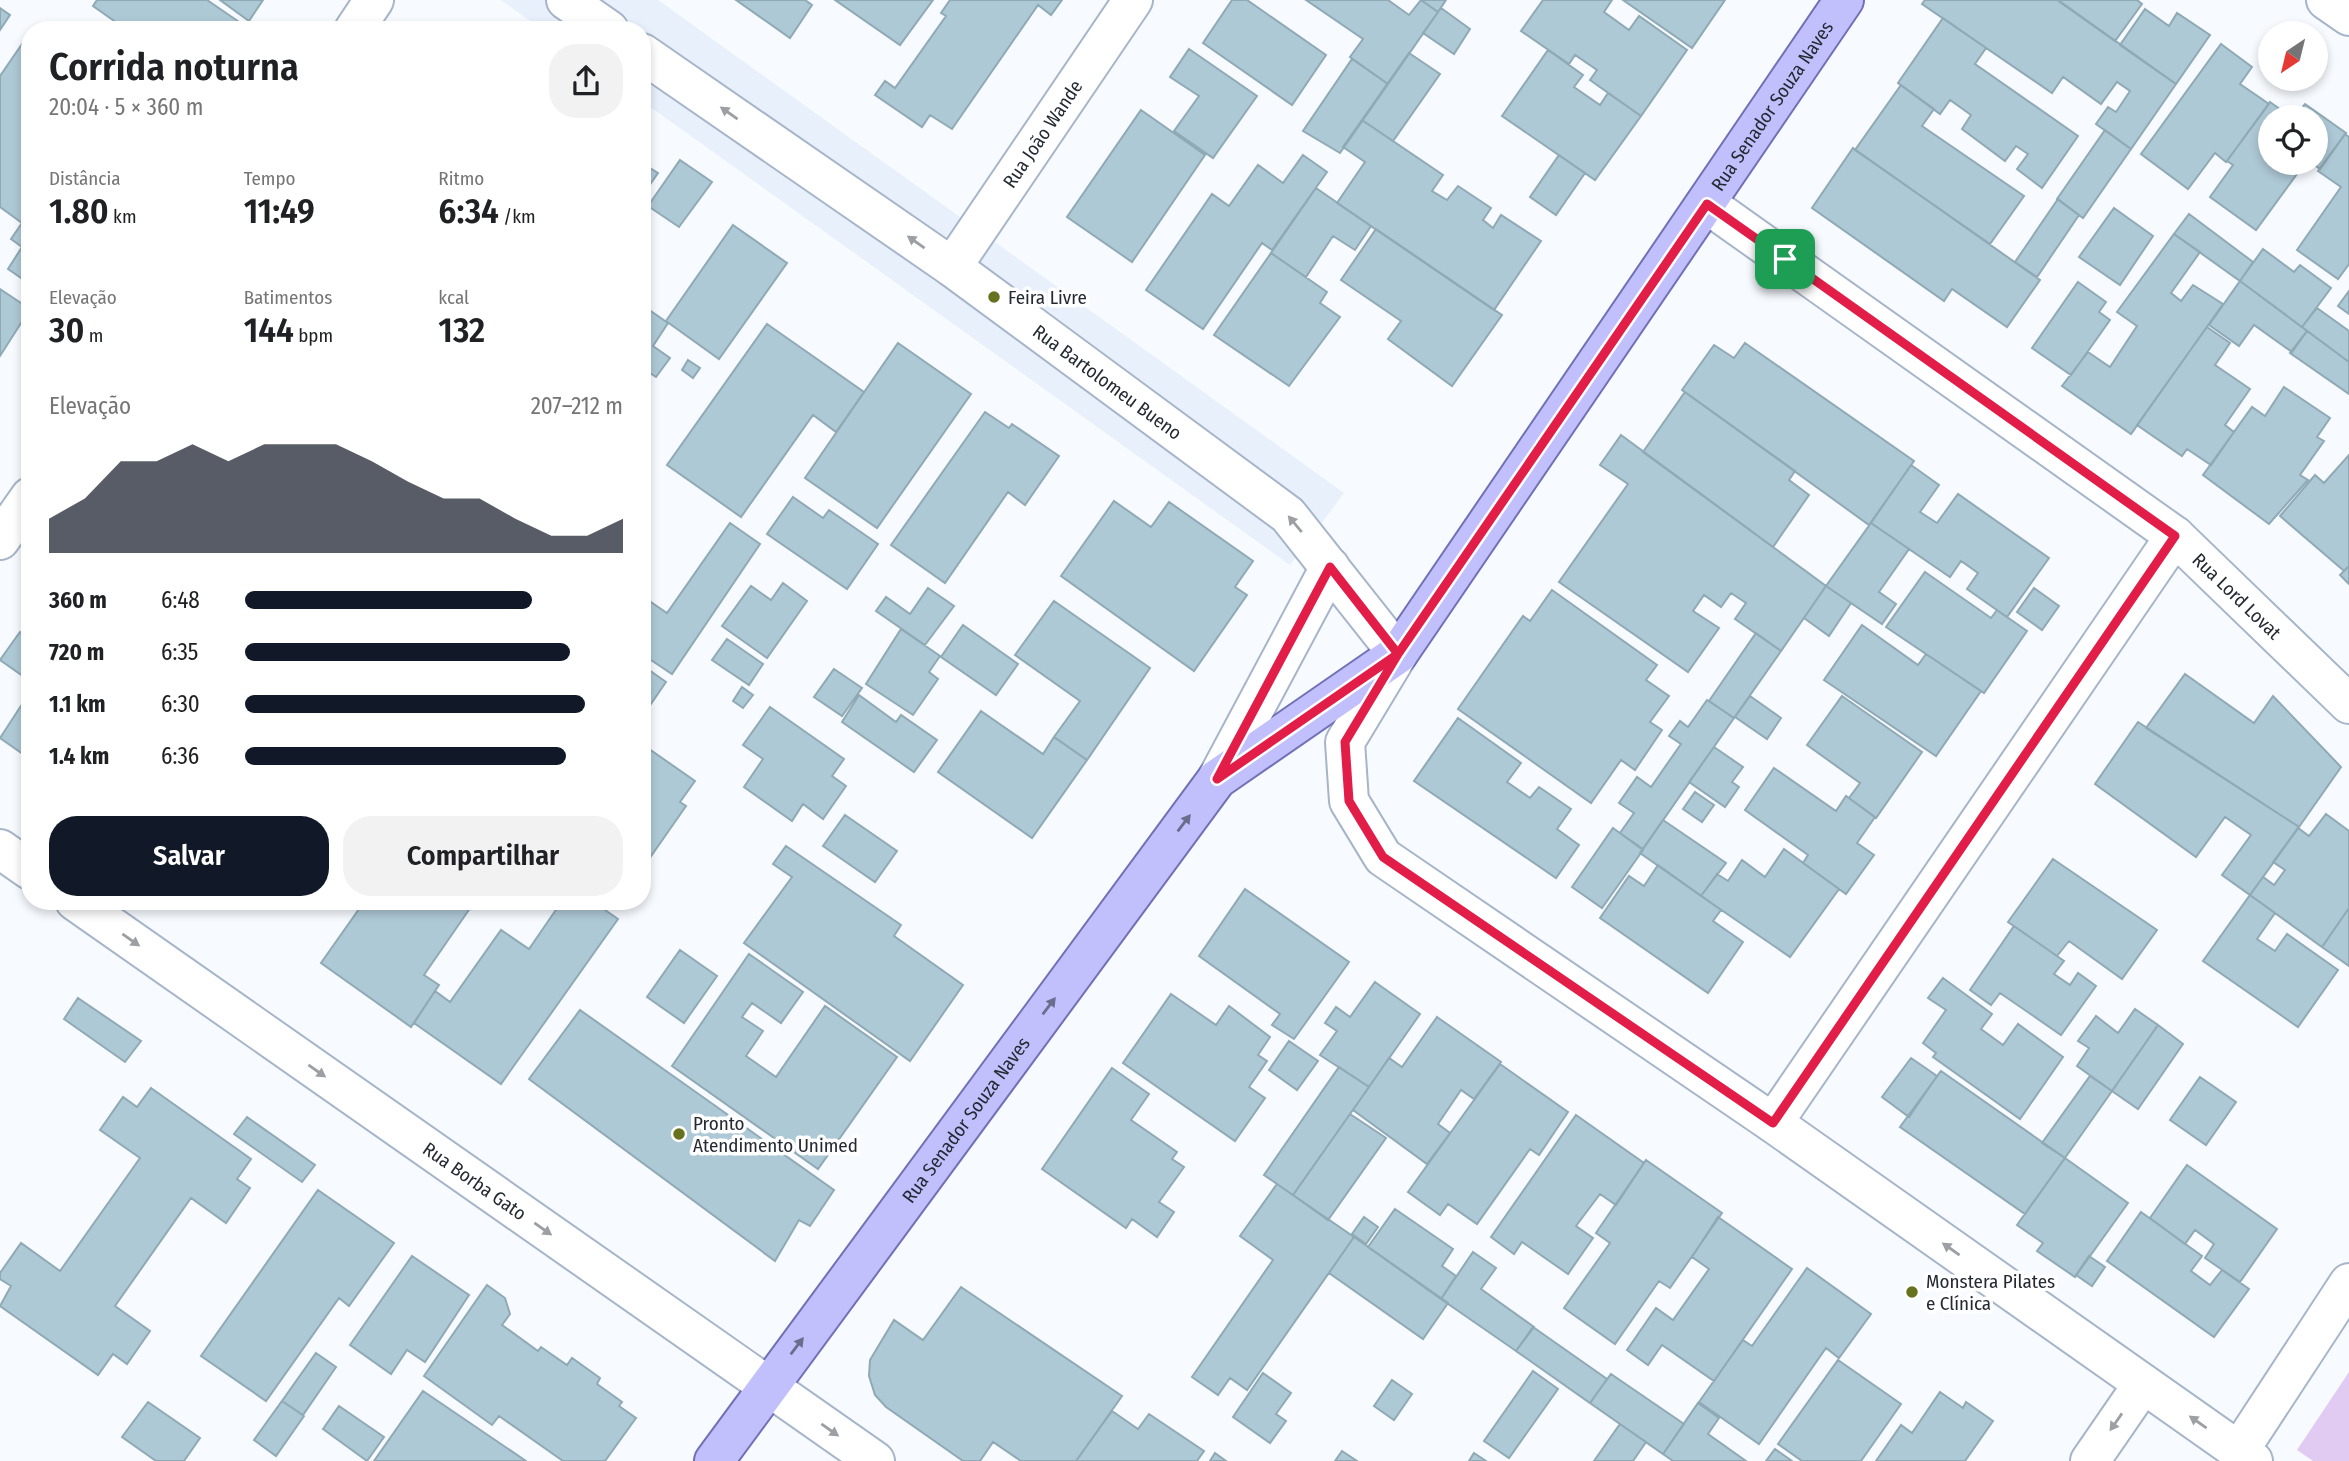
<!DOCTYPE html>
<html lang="pt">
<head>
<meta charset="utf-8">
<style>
  body { margin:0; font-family:"Fira Sans Condensed",sans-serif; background:#f2f2f2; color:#202124; height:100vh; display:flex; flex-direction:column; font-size:26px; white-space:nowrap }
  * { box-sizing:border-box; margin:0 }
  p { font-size:23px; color:#757577 }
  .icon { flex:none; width:38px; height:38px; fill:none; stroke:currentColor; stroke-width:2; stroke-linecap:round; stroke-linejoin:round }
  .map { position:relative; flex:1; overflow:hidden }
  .sheet { position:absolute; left:21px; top:21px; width:630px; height:889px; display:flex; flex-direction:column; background:#fff; border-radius:28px; box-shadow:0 4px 10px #0003 }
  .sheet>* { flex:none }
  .needle { width:46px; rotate:215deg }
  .tools { position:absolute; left:2258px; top:21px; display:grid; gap:14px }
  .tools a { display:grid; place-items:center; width:70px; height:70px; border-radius:50%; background:#fff; box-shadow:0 4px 10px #0003; font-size:35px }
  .pin { position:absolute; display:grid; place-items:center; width:60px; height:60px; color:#fff; margin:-30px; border-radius:14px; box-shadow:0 4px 10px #0006 }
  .round { display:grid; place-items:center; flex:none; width:74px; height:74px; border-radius:28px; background:#f2f2f2 }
  .overview { display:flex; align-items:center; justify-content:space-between; height:119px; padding:0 28px }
  h1 { font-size:38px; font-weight:600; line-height:52px }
  .figures { display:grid; grid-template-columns:repeat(3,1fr); gap:10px; height:119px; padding:7px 28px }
  .figures div { display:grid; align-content:center }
  .figures b { font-size:35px; font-weight:600 }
  .figures small { font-size:19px; font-weight:400 }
  .figures p { font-size:19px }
  .chart { height:196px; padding:14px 28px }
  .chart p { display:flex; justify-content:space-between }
  .chart svg { width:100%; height:126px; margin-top:7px; fill:#111827; opacity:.7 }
  .action { display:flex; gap:14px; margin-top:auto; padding:14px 28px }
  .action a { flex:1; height:80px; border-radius:28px; background:#111827; color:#fff; font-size:28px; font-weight:600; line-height:80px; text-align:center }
  .action a+a { background:#f2f2f2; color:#202124 }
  ul { padding:0 28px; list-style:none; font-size:23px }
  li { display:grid; grid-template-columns:112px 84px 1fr; align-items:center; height:52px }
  li i { height:18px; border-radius:9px; background:#111827 }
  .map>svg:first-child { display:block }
  .built { fill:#e7f0fb }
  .green { fill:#e2cbf2 }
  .building { fill:#aec9d6; stroke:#8fa9b5; stroke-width:2 }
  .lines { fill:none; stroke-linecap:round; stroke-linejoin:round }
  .minor-casing { stroke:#a6b5c9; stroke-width:42 }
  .major-casing { stroke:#7170b5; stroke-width:42 }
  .minor { stroke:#fff; stroke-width:38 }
  .major { stroke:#c2bffd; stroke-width:38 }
  .oneway { fill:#9c9fa3 }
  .oneway2 { fill:#6b6d8d }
  .route-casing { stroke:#fff; stroke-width:14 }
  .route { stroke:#e11d48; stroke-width:9 }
  .poi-dot { fill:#66721d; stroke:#fff; stroke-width:2.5 }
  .labels { text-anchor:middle; stroke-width:7; stroke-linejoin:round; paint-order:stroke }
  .street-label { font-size:19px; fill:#242a32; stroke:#fff }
  .poi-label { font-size:19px; fill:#242a32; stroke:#fff; text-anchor:start }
</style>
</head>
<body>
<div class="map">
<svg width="2349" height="1461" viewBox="0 0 2349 1461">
  <rect width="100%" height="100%" fill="#f7fbff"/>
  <path class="built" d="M501,0H658L1344,493L1290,565L642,101V30H542Z"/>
  <path class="green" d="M2349,1372V1461H2313L2297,1450Z"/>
  <path class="building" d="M97,0H207L245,26L243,30H127L93,6Z
    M220,0H263L249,21Z
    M736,0H805L812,5L790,38Z
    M835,0H933L900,45Z
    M950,0H1062L1051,15L1038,5L952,129L930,115L922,127L875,95L885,81L895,88L946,16L941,13Z
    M1232,0H1247L1326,55L1292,105L1203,43Z
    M1306,0H1388L1409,15L1421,0L1438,12L1388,84L1350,57L1363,39Z
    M1421,0H1446L1438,12Z
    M1543,0H1612L1604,12L1629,30L1639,16L1687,50L1641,116L1590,80L1597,70L1575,55L1569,64L1521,31Z
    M1623,0H1725L1692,48Z
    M1925,0H2058L2176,84L2131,149L2096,124L2108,107L2116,112L2130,91L2117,82L2101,104L2063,77L2052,93L1922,4Z
    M2057,0H2137L2142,4L2115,41Z
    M0,8L10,15L0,30Z
    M1441,8L1470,29L1454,54L1423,33Z
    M2145,9L2169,26L2177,13L2210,35L2176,84L2120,45Z
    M1943,18L1986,48L1975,64L2078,136L2042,188L2017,169L2028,154L2016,146L2005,161L1962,129L1971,115L1950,100L1940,114L1898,83Z
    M22,44L30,48V284L8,269L22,247L11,239L22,223L0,207V76Z
    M2221,44L2252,67L2240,84L2269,104L2226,162L2215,153L2188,189L2141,154Z
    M1189,49L1257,96L1213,158L1174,131L1199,96L1170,77Z
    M1548,50L1583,75L1574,87L1600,105L1608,93L1641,116L1595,180L1502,116Z
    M1409,53L1440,74L1393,141L1362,120Z
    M1352,59L1388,84L1340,153L1303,131Z
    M1901,85L1934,109L1922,126L2024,196L1990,244L1855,150Z
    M2270,102L2291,117H2270V163H2305L2256,230L2210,197L2233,165L2227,161Z
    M2305,104L2346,133L2320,169L2312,163H2315V117H2294Z
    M1141,110L1205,155L1132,262L1067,217Z
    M1362,120L1443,175L1432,191L1447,200L1458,186L1491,208L1483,220L1493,228L1501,215L1541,241L1494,310L1337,203L1365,162L1343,147Z
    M2105,130L2131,149L2083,218L2057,199Z
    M2345,134L2349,137V264L2338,279L2297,250L2341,187L2318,171Z
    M1853,148L2040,280L2007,327L1952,289L1944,301L1812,208Z
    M1303,155L1327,172L1272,250L1262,243L1203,329L1146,290L1212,194L1229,206L1258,165L1283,183Z
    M1559,155L1585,173L1556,215L1530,197Z
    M680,160L712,182L679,227L648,206Z
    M642,163L658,173L642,196Z
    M1316,188L1371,226L1355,250L1333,236L1306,277L1271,253Z
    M2058,199L2079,215L2037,277L2015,262Z
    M2114,208L2153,236L2120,285L2079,257Z
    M2189,214L2253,262L2240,281L2174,234Z
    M733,225L787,263L719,359L666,321Z
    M1376,229L1502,315L1452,386L1388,339L1401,321L1341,280Z
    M2174,234L2200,252L2171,293L2181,301L2193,285L2223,304L2131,434L2062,386L2088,352L2110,367L2137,326L2117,312Z
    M2263,249L2294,272L2300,265L2331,288L2302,327L2240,281Z
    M1271,253L1327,292L1320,303L1340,317L1289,386L1214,335Z
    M642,263L649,268L642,278Z
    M2240,281L2307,331L2292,352L2254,325L2239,346L2209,325Z
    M2078,282L2106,302L2099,312L2110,320L2071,375L2032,348Z
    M0,289L30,309L0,356Z
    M2349,291V314L2338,306Z
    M645,307L668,323L653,346L670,358L656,377L642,368V312Z
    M2317,308L2349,331V362L2302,327Z
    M767,324L864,392L836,432L813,415L741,517L667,465Z
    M2207,327L2230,343L2215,365L2250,389L2225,425L2234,432L2211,465L2187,449L2182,456L2137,425Z
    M2307,331L2349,362V394L2290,353Z
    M898,343L971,394L877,528L805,478Z
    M1745,343L1914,461L1869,525L1682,390L1714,345L1734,358Z
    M688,360L700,368L693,378L682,370Z
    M2284,387L2330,418L2317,437L2324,441L2300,475L2308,480L2269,524L2203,475L2252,407L2265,416Z
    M1685,392L1795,471L1789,480L1809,495L1773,547L1643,452Z
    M985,412L1009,428L1012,424L1059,456L1025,505L1008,492L945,583L891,545Z
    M1621,435L1826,586L1781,651L1735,619L1746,603L1731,593L1721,607L1704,595L1693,611L1719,628L1688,672L1559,582L1628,484L1600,465Z
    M2349,455V566L2344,571L2280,516L2315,475L2324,483Z
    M1911,465L1939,485L1920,512L1937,523L1958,494L2049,558L2007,617L1967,589L1978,573L1961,561L1950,577L1871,523Z
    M793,497L823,518L829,510L878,544L847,589L767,534Z
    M1114,501L1151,527L1169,502L1253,561L1235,587L1247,595L1194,671L1061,576Z
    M730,523L760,544L672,674L642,654V596L667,613Z
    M1871,523L1909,549L1879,592L1896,604L1882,624L1826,586Z
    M2349,566V584L2340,575Z
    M1925,572L1991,618L1997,610L2027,631L1984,693L1886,627Z
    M783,583L807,601L767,658L722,626L751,586L771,600Z
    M1826,586L1851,603L1829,636L1804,618Z
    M928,588L954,606L925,645L876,611L886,597L910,614Z
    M2034,588L2059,606L2042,630L2017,612Z
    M1552,590L1657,665L1646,680L1669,696L1650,722L1662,730L1635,770L1621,760L1591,803L1458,709L1523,616L1530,621Z
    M1054,601L1150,668L1087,760L1054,737L1080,701L1015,655Z
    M963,625L1018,664L996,695L941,657Z
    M1862,625L1918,665L1926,654L1981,691L1936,756L1824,680Z
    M901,629L940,656L929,672L938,679L913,715L866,684Z
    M20,632L30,639V681L0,660Z
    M1756,633L1781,651L1734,718L1709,701Z
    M727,639L763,664L749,685L712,660Z
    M642,665L666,682L642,717Z
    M834,669L862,688L842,716L814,697Z
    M2185,674L2254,723L2273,696L2341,767L2299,827L2146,728Z
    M742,687L753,695L743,708L733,701Z
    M30,692V759L0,738Z
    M859,695L896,722L901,715L937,740L914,772L842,722Z
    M1750,696L1781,718L1767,739L1735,717Z
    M1842,696L1922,752L1876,818L1849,798L1860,783L1807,745Z
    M1707,700L1734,718L1643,849L1620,833L1634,813L1619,803L1637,777L1651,787L1681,744L1669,736L1680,721L1688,727Z
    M770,707L844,759L832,776L846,786L823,819L803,804L792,821L744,787L763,759L743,745Z
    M981,711L1043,754L1054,737L1087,760L1032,838L938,772Z
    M1458,718L1521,763L1507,782L1530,798L1539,787L1571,809L1557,829L1579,845L1556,878L1414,781Z
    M2138,722L2299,827L2250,895L2222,875L2251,835L2225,817L2196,857L2095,784Z
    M642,744L695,781L680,802L686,806L642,869Z
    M1714,747L1743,767L1732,782L1739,787L1725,807L1689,782Z
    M1774,768L1836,811L1846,796L1875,817L1857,843L1874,855L1846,894L1803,863L1808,855L1745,810Z
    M1695,792L1714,805L1702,822L1683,809Z
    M2326,814L2349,831V908L2322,947L2250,895L2263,877L2274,885L2285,870L2273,862L2298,828L2309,836Z
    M845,815L897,851L875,882L823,846Z
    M1663,820L1726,863L1701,896L1640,853Z
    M1613,828L1643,850L1602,908L1572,887Z
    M786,846L901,925L894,936L963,985L910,1061L744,943L792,877L773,864Z
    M1784,849L1839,889L1790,957L1701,896L1717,874L1728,881L1742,860L1765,877Z
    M2053,859L2157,930L2122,979L2069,941L2057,956L2008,922Z
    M1658,865L1721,910L1713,921L1743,942L1708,993L1600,918L1629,876L1644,886Z
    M1245,889L1349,962L1294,1039L1272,1025L1280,1014L1199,956Z
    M2250,895L2275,913L2257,939L2275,951L2287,934L2338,970L2298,1027L2203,961Z
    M379,901H475L424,975L439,985L411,1027L321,963L364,902L374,909Z
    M562,901H592L618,919L501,1084L414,1023L435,991L450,1002L501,930L529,949Z
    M2349,908V966L2322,947Z
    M2014,926L2064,961L2054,974L2070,985L2078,973L2096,986L2061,1035L2000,993L1991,1005L1970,990Z
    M680,950L717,976L684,1023L647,997Z
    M749,954L803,992L781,1023L752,1003L742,1017L763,1031L746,1056L776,1077L825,1006L897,1057L818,1169L672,1066Z
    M1943,978L1992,1014L1981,1029L2003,1045L2018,1024L2063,1057L2020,1119L1933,1057L1936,1053L1923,1043L1946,1010L1928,998Z
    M1375,982L1420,1014L1369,1087L1320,1055L1337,1031L1325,1023L1336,1007L1350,1017Z
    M1171,994L1216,1025L1229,1006L1270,1037L1258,1055L1267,1061L1249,1087L1265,1098L1235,1141L1123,1063Z
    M78,998L141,1041L125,1062L64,1019Z
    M2135,1009L2158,1025L2112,1091L2077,1066L2089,1048L2078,1041L2096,1016L2118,1033Z
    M580,1010L834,1190L810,1226L799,1220L775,1261L529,1079Z
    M1437,1017L1501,1062L1474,1099L1461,1090L1438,1124L1450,1133L1427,1164L1353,1110L1389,1058L1402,1067Z
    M2158,1025L2183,1044L2138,1109L2112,1091Z
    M1289,1041L1318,1061L1297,1090L1269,1070Z
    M1911,1058L1937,1076L1909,1117L1882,1097Z
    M1500,1064L1568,1112L1539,1155L1530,1149L1477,1224L1448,1204L1440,1215L1408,1192Z
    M1339,1067L1369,1087L1293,1195L1264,1175Z
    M1112,1068L1149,1094L1131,1120L1177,1152L1172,1159L1184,1167L1159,1202L1174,1212L1157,1237L1132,1219L1126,1228L1042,1169Z
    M1941,1071L2065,1158L2025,1214L1900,1127Z
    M2090,1076L2112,1091L2065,1158L2042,1143Z
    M2200,1077L2236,1102L2206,1145L2170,1120Z
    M151,1088L251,1159L237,1179L250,1188L226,1223L191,1198L115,1306L150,1331L127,1364L113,1354L98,1375L0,1306L11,1286L0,1279V1273L21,1243L60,1271L140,1158L100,1130L123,1097L137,1107Z
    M1350,1114L1386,1138L1328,1220L1293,1195Z
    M1576,1115L1644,1163L1616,1205L1600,1194L1576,1226L1593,1238L1568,1274L1522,1242L1514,1254L1491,1237Z
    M247,1117L315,1165L302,1182L234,1134Z
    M2065,1158L2128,1203L2075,1277L2037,1251L2043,1243L2017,1225Z
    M1646,1160L1722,1213L1670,1288L1659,1281L1615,1344L1564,1308L1610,1243L1596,1233Z
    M2187,1165L2277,1229L2240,1282L2205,1258L2214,1244L2195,1230L2185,1244L2150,1218Z
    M1277,1184L1354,1237L1247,1390L1230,1378L1218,1395L1192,1377L1273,1260L1240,1236Z
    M318,1190L394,1243L349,1306L339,1298L266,1401L201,1356Z
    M1395,1209L1453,1249L1442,1266L1456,1276L1441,1299L1368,1247Z
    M2141,1212L2202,1256L2191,1271L2210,1285L2222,1270L2249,1289L2214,1337L2107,1261Z
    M1364,1217L1378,1227L1366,1244L1352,1234Z
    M1718,1217L1792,1269L1714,1381L1662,1345L1648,1365L1627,1350L1656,1308L1673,1320L1709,1269L1692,1257Z
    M1354,1237L1448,1303L1423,1339L1329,1273Z
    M1473,1252L1496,1268L1481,1289L1534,1327L1516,1351L1441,1299Z
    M412,1256L469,1295L425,1362L407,1350L391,1374L350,1345Z
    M2089,1256L2105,1267L2092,1286L2076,1275Z
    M1807,1268L1871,1314L1839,1358L1826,1348L1759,1444L1699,1402L1743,1340L1752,1346Z
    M487,1285L505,1298L510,1314L502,1325L538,1351L541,1347L567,1365L572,1358L600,1378L597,1384L622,1402L619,1406L636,1418L605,1461H563L499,1416L492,1425L424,1376Z
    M961,1287L1122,1396L1076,1461H1021L993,1442L980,1461H963L886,1407L875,1395L869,1376L870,1360L894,1320L923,1340Z
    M1533,1327L1607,1379L1590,1403L1516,1351Z
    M316,1353L336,1367L303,1415L282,1401Z
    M1838,1360L1901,1404L1861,1461H1802L1778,1444Z
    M1533,1371L1558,1389L1509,1458L1484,1441Z
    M1263,1373L1291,1393L1276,1414L1286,1421L1270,1443L1233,1417Z
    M1611,1374L1684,1424L1663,1454L1590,1403Z
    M1392,1380L1412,1394L1394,1420L1374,1406Z
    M423,1391L526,1461H374Z
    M1940,1392L1963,1408L1966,1402L1993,1421L1965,1461H1876L1901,1425L1912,1433Z
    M282,1401L304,1416L276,1456L254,1440Z
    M148,1402L200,1438L184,1461H156L122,1437Z
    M1698,1403L1719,1418L1708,1434L1746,1461H1673L1663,1454Z
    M339,1406L384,1437L367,1461L323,1429Z
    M1112,1411L1138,1429L1149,1414L1204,1451L1197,1461H1076Z
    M1620,1424L1646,1442L1633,1461H1594Z
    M1775,1449L1792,1461H1766Z
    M1342,1451L1357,1461H1335Z
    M1215,1453L1226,1461H1210Z
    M1474,1453L1486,1461H1469Z"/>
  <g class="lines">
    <g class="minor-casing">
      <g id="minor">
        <path d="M566,0L609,30"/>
        <path d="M2326,0L2349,16"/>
        <path d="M354,30L374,0"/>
        <path id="s1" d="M642,53L952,267L1288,515L1398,654L1345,742L1349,801L1383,857L1773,1123L2253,1461"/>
        <path id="s2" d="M1707,204L2175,536L2349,704"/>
        <path id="s3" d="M952,267L1133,0"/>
        <path d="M0,540L30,497"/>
        <path d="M1217,779L1330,567"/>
        <path d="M0,849L30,870"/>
        <path id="s4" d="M75,901L875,1461"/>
        <path d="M1773,1123L2175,536"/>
        <path d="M2239,1451L2349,1283"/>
        <path d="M2090,1461L2143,1384"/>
      </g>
    </g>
    <g class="major-casing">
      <g id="major">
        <path id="s5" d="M714,1461L1217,779L1398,654L1844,0"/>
      </g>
    </g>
    <use href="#minor" class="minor"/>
    <use href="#major" class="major"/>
  </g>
  <defs><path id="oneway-solid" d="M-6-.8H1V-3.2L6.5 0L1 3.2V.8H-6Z" transform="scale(1.75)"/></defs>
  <g class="oneway">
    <use href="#oneway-solid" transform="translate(729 113) rotate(-145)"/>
    <use href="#oneway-solid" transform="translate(916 242) rotate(-145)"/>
    <use href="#oneway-solid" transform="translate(1295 524) rotate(-130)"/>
    <use href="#oneway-solid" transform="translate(131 940) rotate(35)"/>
    <use href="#oneway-solid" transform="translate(317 1071) rotate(35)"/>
    <use href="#oneway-solid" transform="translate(543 1229) rotate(35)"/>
    <use href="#oneway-solid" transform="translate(1951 1249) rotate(-145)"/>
    <use href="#oneway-solid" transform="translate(2116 1422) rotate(125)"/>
    <use href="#oneway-solid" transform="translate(2198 1422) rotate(-145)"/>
    <use href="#oneway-solid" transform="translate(830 1430) rotate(35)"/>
  </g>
  <g class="oneway2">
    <use href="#oneway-solid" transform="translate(1184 823) rotate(-53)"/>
    <use href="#oneway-solid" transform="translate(1049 1006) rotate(-53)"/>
    <use href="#oneway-solid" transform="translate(797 1346) rotate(-53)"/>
  </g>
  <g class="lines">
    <g class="route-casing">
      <path id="route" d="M1785,259L1707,204L1398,654L1330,567L1217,779L1398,654L1345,742L1349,801L1383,857L1773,1123L2175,536L1785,259"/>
    </g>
    <use href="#route" class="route"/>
  </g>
  <g class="poi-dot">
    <circle cx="994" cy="297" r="7"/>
    <circle cx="679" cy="1134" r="7"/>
    <circle cx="1912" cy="1292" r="7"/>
  </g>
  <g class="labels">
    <g class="street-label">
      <text dy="7" stroke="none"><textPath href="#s5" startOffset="1731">Rua Senador Souza Naves</textPath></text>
      <text dy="7" stroke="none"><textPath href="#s3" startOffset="161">Rua João Wande</textPath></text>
      <text dy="7" stroke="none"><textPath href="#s1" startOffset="570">Rua Bartolomeu Bueno</textPath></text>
      <text dy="7" stroke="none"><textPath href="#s2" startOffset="660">Rua Lord Lovat</textPath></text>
      <text dy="7" stroke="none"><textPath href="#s5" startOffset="424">Rua Senador Souza Naves</textPath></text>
      <text dy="7" stroke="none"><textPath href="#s4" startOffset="488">Rua Borba Gato</textPath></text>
    </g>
    <g class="poi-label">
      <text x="1008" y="304">Feira Livre</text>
      <text x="693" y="1130">Pronto<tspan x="693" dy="22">Atendimento Unimed</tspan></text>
      <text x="1926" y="1288">Monstera Pilates<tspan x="1926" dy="22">e Clínica</tspan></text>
    </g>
  </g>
</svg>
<div class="tools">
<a><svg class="needle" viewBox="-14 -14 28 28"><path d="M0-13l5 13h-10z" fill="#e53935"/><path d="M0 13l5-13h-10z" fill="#757577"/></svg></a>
<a><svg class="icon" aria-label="locate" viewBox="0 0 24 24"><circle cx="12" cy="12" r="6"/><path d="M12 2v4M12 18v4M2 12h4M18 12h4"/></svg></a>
</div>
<div class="pin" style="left:1785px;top:259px;background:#1e9e55"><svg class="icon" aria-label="arrive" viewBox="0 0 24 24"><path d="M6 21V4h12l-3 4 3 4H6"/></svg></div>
<section class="sheet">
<div class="overview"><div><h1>Corrida noturna</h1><p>20:04 · 5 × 360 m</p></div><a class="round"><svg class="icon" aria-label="share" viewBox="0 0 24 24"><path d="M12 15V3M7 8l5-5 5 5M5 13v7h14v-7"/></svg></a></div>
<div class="figures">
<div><p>Distância</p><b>1.80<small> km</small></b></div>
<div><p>Tempo</p><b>11:49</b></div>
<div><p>Ritmo</p><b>6:34<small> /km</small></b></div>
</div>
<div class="figures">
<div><p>Elevação</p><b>30<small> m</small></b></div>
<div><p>Batimentos</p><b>144<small> bpm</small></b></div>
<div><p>kcal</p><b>132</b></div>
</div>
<div class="chart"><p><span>Elevação</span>207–212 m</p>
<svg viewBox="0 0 160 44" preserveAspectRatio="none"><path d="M0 44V32L10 25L20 12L30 12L40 6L50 12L60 6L70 6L80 6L90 12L100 19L110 25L120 25L130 32L140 38L150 38L160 32V44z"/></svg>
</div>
<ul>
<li><b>360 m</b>6:48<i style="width:76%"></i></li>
<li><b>720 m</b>6:35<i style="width:86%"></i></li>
<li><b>1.1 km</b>6:30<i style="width:90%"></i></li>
<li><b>1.4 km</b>6:36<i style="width:85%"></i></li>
</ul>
<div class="action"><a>Salvar</a><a>Compartilhar</a></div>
</section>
</div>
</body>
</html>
